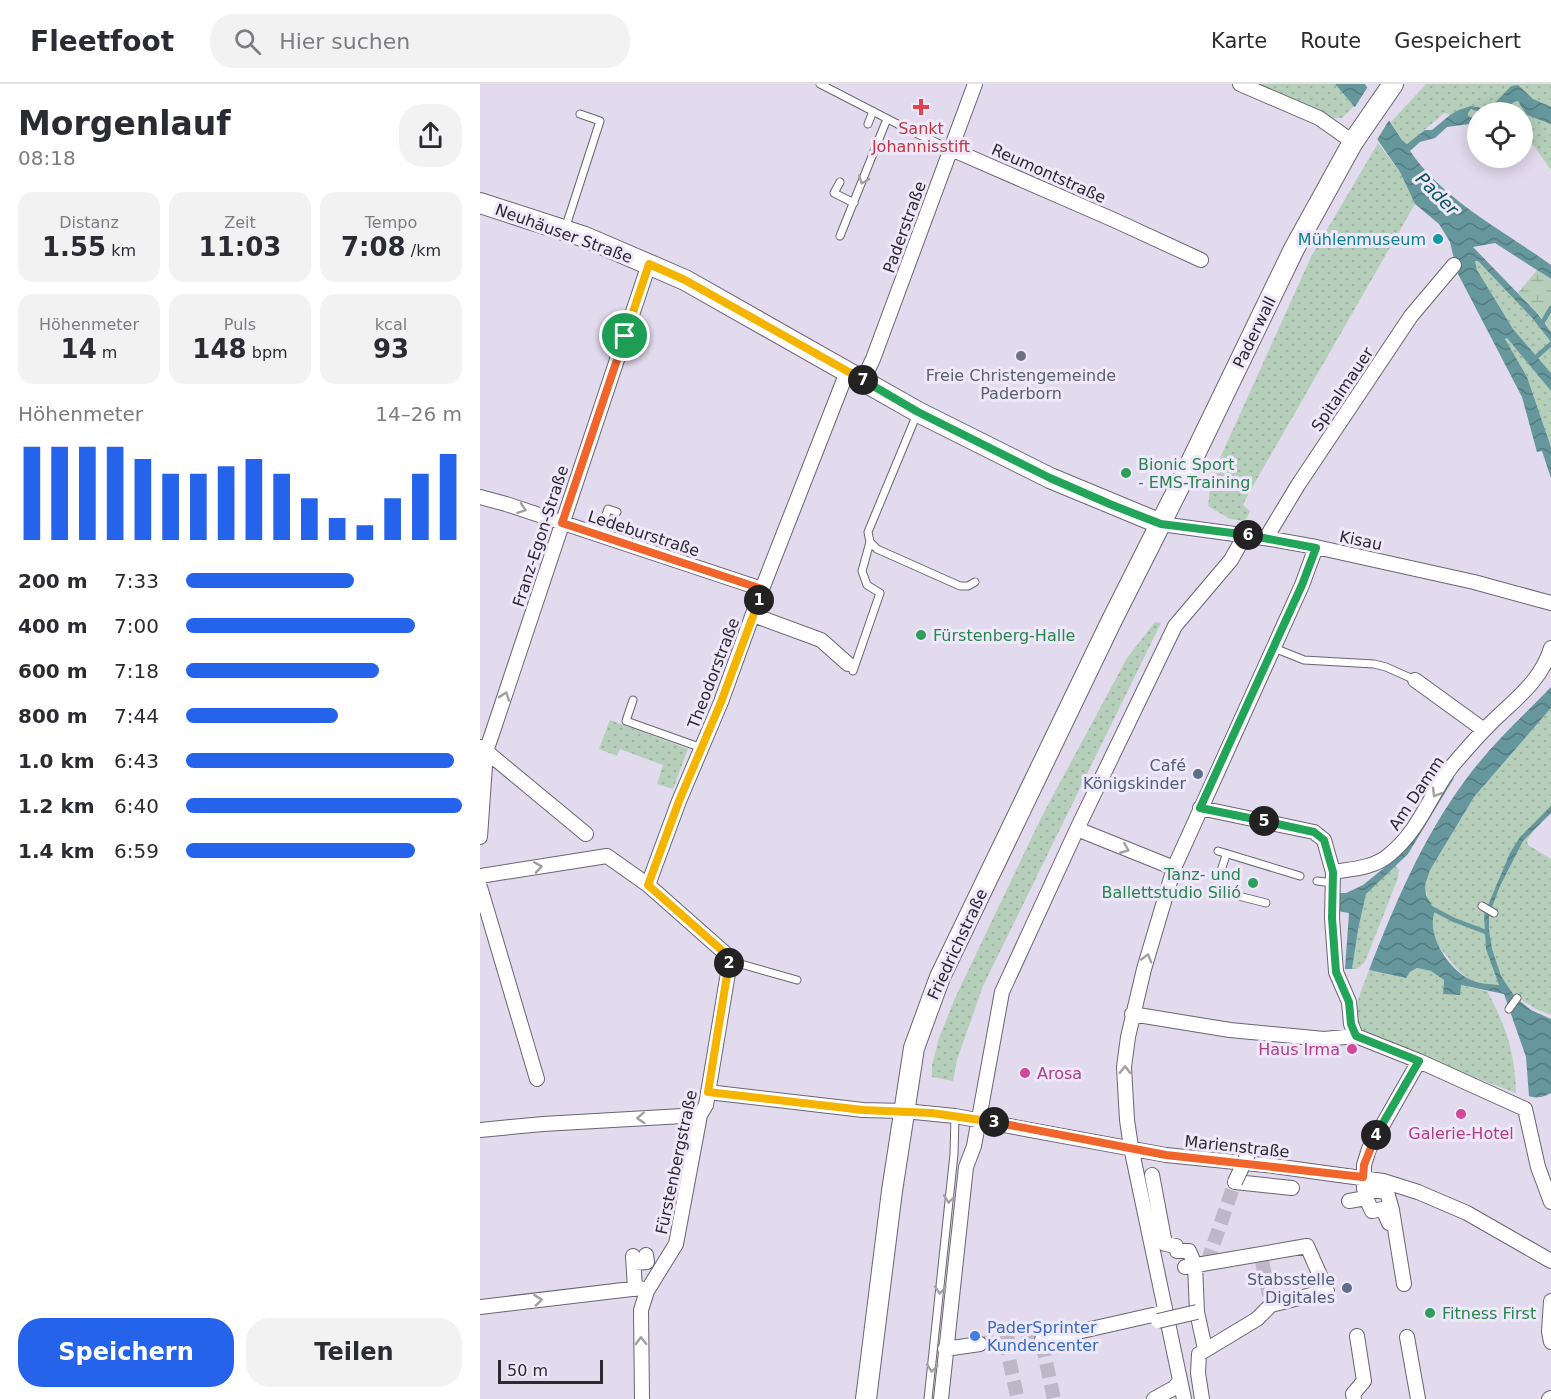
<!DOCTYPE html>
<html lang="de">
<head>
<meta charset="utf-8">
<style>
  body { margin:0; font-family:"DejaVu Sans",sans-serif; background:#f2f2f3; color:#2b2b33; height:100vh; display:flex; flex-direction:column; font-size:22px; white-space:nowrap }
  * { box-sizing:border-box; margin:0 }
  p { font-size:20px; color:#7c7c81 }
  .icon { flex:none; width:33px; height:33px; fill:none; stroke:currentColor; stroke-width:2; stroke-linecap:round; stroke-linejoin:round }
  .map { position:relative; flex:1; overflow:hidden }
  .drawer { display:flex; flex-direction:column; background:#fff; width:480px }
  .drawer>* { flex:none }
  .tools { position:absolute; left:987px; top:18px; display:grid; gap:12px }
  .tools a { display:grid; place-items:center; width:66px; height:66px; border-radius:50%; background:#fff; box-shadow:0 3px 15px #0003; font-size:30px }
  .scale { position:absolute; left:18px; bottom:15px; width:105px; box-sizing:border-box; padding-left:6px; border:3px solid #2c2930; border-top:0; font-size:16px; line-height:21px; white-space:nowrap; color:#2c2930; -webkit-text-stroke:4px #efe7fa; paint-order:stroke }
  .pin { position:absolute; display:grid; place-items:center; width:51px; height:51px; color:#fff; margin:-26px; border:3px solid #fff; border-radius:50%; box-shadow:0 2px 6px #0007 }
  .km { position:absolute; width:30px; height:30px; margin:-15px; border-radius:50%; background:#222; color:#fff; font-size:16px; line-height:30px; text-align:center }
  .round { display:grid; place-items:center; flex:none; width:63px; height:63px; border-radius:24px; background:#f2f2f3 }
  .summary { display:flex; align-items:center; justify-content:space-between; height:102px; padding:0 18px }
  h1 { font-size:33px; font-weight:700; line-height:45px }
  .figures { display:grid; grid-template-columns:repeat(3,1fr); gap:9px; height:102px; padding:6px 18px }
  .figures div { display:grid; align-content:center; border-radius:15px; background:#f2f2f3; text-align:center }
  .figures b { font-size:26px; font-weight:700 }
  .figures small { font-size:16px; font-weight:400 }
  .figures p { font-size:16px }
  .chart { height:168px; padding:12px 18px }
  .chart p { display:flex; justify-content:space-between }
  .chart svg { width:100%; height:108px; margin-top:6px; stroke:#2563eb; stroke-width:6 }
  .cta { display:flex; gap:12px; margin-top:auto; padding:12px 18px }
  .cta a { flex:1; height:69px; border-radius:24px; background:#2563eb; color:#fff; font-size:24px; font-weight:700; line-height:69px; text-align:center }
  .cta a+a { background:#f2f2f3; color:#2b2b33 }
  ul { padding:0 18px; list-style:none; font-size:20px }
  li { display:grid; grid-template-columns:96px 72px 1fr; align-items:center; height:45px }
  li i { height:15px; border-radius:8px; background:#2563eb }
  header { display:flex; align-items:center; gap:36px; box-sizing:border-box; height:84px; padding:0 30px; background:#fff; border-bottom:2px solid #e1e1e2 }
  header strong { font-size:28px }
  nav { display:flex; gap:33px; margin-inline-start:auto; font-size:21px }
  .search { width:420px; height:54px; background:#f2f2f3; display:flex; align-items:center; gap:15px; box-sizing:border-box; padding:0 21px; border-radius:24px; color:#7c7c81; font-size:22px }
  main { display:flex; flex:1; min-height:0 }
  .map>svg:first-child { display:block }
  .wetland { fill:url(#wetland-marsh) }
  .park { fill:url(#park-dots) }
  .water { fill:url(#water-waves) }
  .pier { fill:#e2daed }
  .lines { fill:none; stroke-linecap:round; stroke-linejoin:round }
  .stream { stroke:#65979d; stroke-width:4.5 }
  .street-tunnel { stroke:#beb7c7; stroke-width:14; stroke-dasharray:14 7; stroke-linecap:butt }
  .lane-casing { stroke:#6b6474; stroke-width:9 }
  .street-casing { stroke:#6b6474; stroke-width:16 }
  .secondary-casing { stroke:#6b6474; stroke-width:22 }
  .lane { stroke:#fff; stroke-width:7 }
  .street { stroke:#fff; stroke-width:14 }
  .secondary { stroke:#fff; stroke-width:20 }
  .street-bridge-casing { stroke:#6b6474; stroke-width:16; stroke-linecap:butt }
  .street-bridge { stroke:#fff; stroke-width:14 }
  .oneway { stroke:#a09fa2 }
  .split-1-casing { stroke:#fff; stroke-width:12 }
  .split-2-casing { stroke:#fff; stroke-width:12 }
  .split-3-casing { stroke:#fff; stroke-width:12 }
  .split-4-casing { stroke:#fff; stroke-width:12 }
  .split-5-casing { stroke:#fff; stroke-width:12 }
  .split-6-casing { stroke:#fff; stroke-width:12 }
  .split-7-casing { stroke:#fff; stroke-width:12 }
  .split-8-casing { stroke:#fff; stroke-width:12 }
  .split-1 { stroke:#f0652b; stroke-width:8 }
  .split-2 { stroke:#f5b400; stroke-width:8 }
  .split-3 { stroke:#f5b400; stroke-width:8 }
  .split-4 { stroke:#f0652b; stroke-width:8 }
  .split-5 { stroke:#22a559; stroke-width:8 }
  .split-6 { stroke:#22a559; stroke-width:8 }
  .split-7 { stroke:#22a559; stroke-width:8 }
  .split-8 { stroke:#f5b400; stroke-width:8 }
  .health-dot { fill:#e0444e; stroke:#efe7fa; stroke-width:2 }
  .culture-dot { fill:#0f9aa8; stroke:#efe7fa; stroke-width:2 }
  .worship-dot { fill:#6b7280; stroke:#efe7fa; stroke-width:2 }
  .leisure-dot { fill:#2e9e5b; stroke:#efe7fa; stroke-width:2 }
  .service-dot { fill:#5c6f8a; stroke:#efe7fa; stroke-width:2 }
  .hotel-dot { fill:#d1479c; stroke:#efe7fa; stroke-width:2 }
  .shop-dot { fill:#3f7fe0; stroke:#efe7fa; stroke-width:2 }
  .labels { text-anchor:middle; stroke-width:6; stroke-linejoin:round; paint-order:stroke }
  .health-label { font-size:16px; fill:#be3a42; stroke:#efe7fa }
  .street-label { font-size:16px; fill:#2c2930; stroke:#efe7fa }
  .culture-label { font-size:16px; fill:#0d838f; stroke:#efe7fa; text-anchor:end }
  .worship-label { font-size:16px; fill:#5b616d; stroke:#efe7fa }
  .leisure-label { font-size:16px; fill:#27864d; stroke:#efe7fa; text-anchor:start }
  .service-label { font-size:16px; fill:#4e5e75; stroke:#efe7fa; text-anchor:end }
  .hotel-label { font-size:16px; fill:#b23c85; stroke:#efe7fa; text-anchor:end }
  .shop-label { font-size:16px; fill:#366cbe; stroke:#efe7fa; text-anchor:start }
  .water-label { font-size:18px; font-style:italic; fill:#08555b; stroke:#efe7fa }
</style>
</head>
<body>
<header>
<strong>Fleetfoot</strong>
<div class="search"><svg class="icon" aria-label="search" viewBox="0 0 24 24"><circle cx="10" cy="10" r="6"/><path d="M15 15l6 6"/></svg>Hier suchen</div>
<nav><a>Karte</a><a>Route</a><a>Gespeichert</a></nav>
</header>
<main>
<section class="drawer">
<div class="summary"><div><h1>Morgenlauf</h1><p>08:18</p></div><a class="round"><svg class="icon" aria-label="share" viewBox="0 0 24 24"><path d="M12 15V3M7 8l5-5 5 5M5 13v7h14v-7"/></svg></a></div>
<div class="figures">
<div><p>Distanz</p><b>1.55<small> km</small></b></div>
<div><p>Zeit</p><b>11:03</b></div>
<div><p>Tempo</p><b>7:08<small> /km</small></b></div>
</div>
<div class="figures">
<div><p>Höhenmeter</p><b>14<small> m</small></b></div>
<div><p>Puls</p><b>148<small> bpm</small></b></div>
<div><p>kcal</p><b>93</b></div>
</div>
<div class="chart"><p><span>Höhenmeter</span>14–26 m</p>
<svg viewBox="0 0 160 44" preserveAspectRatio="none"><path d="M5 44V6M15 44V6M25 44V6M35 44V6M45 44V11M55 44V17M65 44V17M75 44V14M85 44V11M95 44V17M105 44V27M115 44V35M125 44V38M135 44V27M145 44V17M155 44V9"/></svg>
</div>
<ul>
<li><b>200 m</b>7:33<i style="width:61%"></i></li>
<li><b>400 m</b>7:00<i style="width:83%"></i></li>
<li><b>600 m</b>7:18<i style="width:70%"></i></li>
<li><b>800 m</b>7:44<i style="width:55%"></i></li>
<li><b>1.0 km</b>6:43<i style="width:97%"></i></li>
<li><b>1.2 km</b>6:40<i style="width:100%"></i></li>
<li><b>1.4 km</b>6:59<i style="width:83%"></i></li>
</ul>
<div class="cta"><a>Speichern</a><a>Teilen</a></div>
</section>
<div class="map">
<svg width="1071" height="1315" viewBox="0 0 1071 1315">
  <defs>
    <pattern id="wetland-marsh" width="20" height="14" patternUnits="userSpaceOnUse" patternTransform="scale(1.5)"><rect width="20" height="14" fill="#b5cfba"/><path d="M1 5h8M5 5V1M11 12h8M15 12V8" fill="none" stroke="#9cb2a0"/></pattern>
    <pattern id="park-dots" width="8" height="8" patternUnits="userSpaceOnUse" patternTransform="scale(1.5)"><rect width="8" height="8" fill="#b5cfba"/><path d="M2 2h.1M6 6h.1" fill="none" stroke="#9cb2a0" stroke-width="1.8" stroke-linecap="round"/></pattern>
    <pattern id="water-waves" width="16" height="10" patternUnits="userSpaceOnUse" patternTransform="scale(1.5)"><rect width="16" height="10" fill="#65979d"/><path d="M0 5q4-4 8 0t8 0" fill="none" stroke="#537b80"/></pattern>
  </defs>
  <rect width="100%" height="100%" fill="#e2daed"/>
  <path class="wetland" d="M1057,186L1071,196V247L1057,228L1038,209Z"/>
  <path class="park" d="M768,0H855L874,22L862,34H850Z
    M946,0H1071V86L1054,62L1043,54L1042,28H998L997,39L964,29L928,60L922,56L911,38Z
    M898,59L920,88L935,120L766,414L763,421L770,427L765,437L750,435L728,422L732,392L831,173Z
    M995,177H998L1053,235L1071,258V289L1033,245L997,186Z
    M1027,254L1071,307V363L1047,293L1025,256Z
    M675,538L681,539L503,902L477,976L473,997L452,993V981L459,954L476,912L562,732L647,574Z
    M1071,624V723L1054,739L1053,748L1047,756L1048,761L1071,775V931L1056,925L1027,907L990,896L978,886L956,859L952,845V833L945,801L950,786L994,713Z
    M130,636L208,665L193,705L177,700L183,681L140,665L137,672L119,665Z
    M915,781L919,786L918,794L885,878L877,885H872L878,846L886,810Z
    M938,884L951,887L964,896L963,910L980,901L1007,907C1026,942 1035,969 1036,1009L888,952C866,932 881,910 889,886L926,894L930,888Z"/>
  <path class="water" d="M855,0H885L922,56L927,60L945,46H952L970,31L979,26L991,22L1007,25L1011,23L1031,2L1038,1L1053,15L1071,23V40L1047,31L1038,17L1034,18L1022,28H999L991,25L988,29V32L997,35V39L967,43L955,54L940,58L930,67C965,118 1023,146 1071,181V195L1015,159L993,163L1057,229L1071,248V258L1053,235L998,177H995L997,186L1033,245L1071,289V307L1027,254L1025,255L1047,293L1071,363V394L1062,367L1057,368L1042,313L977,188L979,185L977,175H974L970,158L959,140L935,120L920,88L874,22Z
    M1071,603V624L994,713L950,786L945,801L946,811L955,827C945,851 970,887 991,896C999,900 1010,900 1019,901L1006,865L1004,831L1030,769L1040,753L1071,722V729L1043,757L1020,802L1009,831V846L1012,865L1021,892L1035,913L1051,926L1071,935V1009C1064,1013 1057,1015 1049,1012L1046,973L1024,910L981,901L980,911L963,910L964,896L951,887L937,884L930,888L926,894L889,886C915,820 942,755 984,698C1009,663 1041,634 1071,603Z
    M972,692L974,694L928,770L886,810L878,846L872,885H865L869,829L857,827L858,809H866L883,801L925,767Z"/>
  <path class="pier" d="M889,1L911,33L895,59L873,26Z"/>
  <g class="lines">
    <path class="stream" d="M1061,241L1071,224
      M1055,274L1071,260
      M951,824L974,836L1006,848"/>
    <path class="street-tunnel" d="M782,1177L790,1216
      M727,1179L755,1098
      M525,1256L537,1312
      M562,1259L574,1315
      M500,1260L537,1253L562,1256"/>
    <g class="lane-casing">
      <path id="lane" d="M340,0L433,48L471,65
        M388,40L393,27
        M360,98L354,109L374,119
        M85,145L120,37L100,30
        M360,152L407,35
        M437,330L388,448L390,458L397,465L480,502H488L495,498
        M119,451L128,425L137,428
        M794,564L824,576L894,580L906,583L935,596
        M373,587L400,509L387,501L382,487L390,458
        M153,616L146,637L222,664
        M738,767L820,792
        M746,771L735,806L786,819
        M837,797L853,799
        M1002,822L1014,829
        M250,877L317,896
        M1029,925L1037,914
        M448,1315L474,1070L475,1032"/>
    </g>
    <g class="street-casing">
      <path id="street" d="M760,0L839,34L873,58
        M471,65L634,136L721,176
        M383,296L393,275L495,0
        M0,413L26,420L282,505
        M681,440L791,455L836,463L994,498L1071,519
        M786,454L818,401L931,232L974,181
        M273,531L341,556L368,580
        M935,596L1004,646
        M1,663L106,750
        M720,724L834,748L844,756L853,788L852,834L856,888L869,918L871,940L876,952
        M597,745L694,784
        M0,753L6,667L11,653L169,180
        M853,788C872,785 894,784 909,771C940,746 949,712 972,682C984,668 996,654 1009,641C1033,617 1061,598 1071,564
        M0,792L127,772L168,801L246,870L250,877L226,1021L220,1031L196,1160L167,1207L161,1226L162,1315
        M168,801L199,717L241,618L282,505L367,288
        M0,803L57,995
        M652,930L750,946L844,955L876,952L939,977L1045,1025L1058,1083L1071,1118
        M228,1008L383,1026L424,1027L475,1032L686,1071L794,1082L903,1097L938,1108L987,1129L1071,1177
        M0,1046L63,1040L220,1031
        M672,1091L685,1160L696,1162L697,1167H709L715,1181L717,1228L725,1265
        M755,1098L812,1104
        M869,1117L886,1114L892,1127L903,1125L909,1139
        M153,1172L155,1205
        M154,1179L167,1178L166,1171
        M705,1183L827,1162L847,1207L791,1221L777,1235L719,1270L718,1289L722,1315
        M924,1200L912,1126L907,1108L884,1105V1081L889,1065L939,977
        M1071,1217L1069,1248L1071,1258
        M0,1223L160,1204L167,1207
        M927,1253L938,1315
        M562,1259V1256L686,1228
        M465,1265L500,1260
        M461,1315L486,1083L494,1062L522,908L597,745L695,542L751,476L765,451
        M674,1315L694,1304L699,1298
        M704,1315L651,1063L647,1036L644,983L648,953L664,885L694,784L822,501L836,463
        M874,1315L873,1310L884,1297L877,1252
        M1069,1315L1071,1314"/>
    </g>
    <g class="secondary-casing">
      <path id="secondary" d="M0,119L105,153L205,196L438,328L570,394L681,440
        M386,1315L412,1107L434,964L460,893L631,538L701,399L814,165L873,58L913,0"/>
    </g>
    <use href="#lane" class="lane"/>
    <use href="#street" class="street"/>
    <use href="#secondary" class="secondary"/>
    <g class="street-bridge-casing">
      <path id="street-bridge" d="M755,1098L769,1068
        M678,1237L717,1228"/>
    </g>
    <use href="#street-bridge" class="street-bridge"/>
  </g>
  <defs><path id="oneway-chevron" d="M-2-3.5L2.5 0L-2 3.5" fill="none" stroke-width="1.6" stroke-linecap="round" stroke-linejoin="round" transform="scale(1.5)"/></defs>
  <g class="oneway">
    <use href="#oneway-chevron" transform="translate(383 96) rotate(111)"/>
    <use href="#oneway-chevron" transform="translate(42 425) rotate(19)"/>
    <use href="#oneway-chevron" transform="translate(25 612) rotate(-71)"/>
    <use href="#oneway-chevron" transform="translate(956 709) rotate(121)"/>
    <use href="#oneway-chevron" transform="translate(645 765) rotate(22)"/>
    <use href="#oneway-chevron" transform="translate(58 783) rotate(-9)"/>
    <use href="#oneway-chevron" transform="translate(667 874) rotate(-74)"/>
    <use href="#oneway-chevron" transform="translate(645 986) rotate(-89)"/>
    <use href="#oneway-chevron" transform="translate(161 1034) rotate(177)"/>
    <use href="#oneway-chevron" transform="translate(469 1115) rotate(96)"/>
    <use href="#oneway-chevron" transform="translate(460 1206) rotate(96)"/>
    <use href="#oneway-chevron" transform="translate(58 1216) rotate(-7)"/>
    <use href="#oneway-chevron" transform="translate(161 1257) rotate(-91)"/>
    <use href="#oneway-chevron" transform="translate(452 1284) rotate(96)"/>
  </g>
  <g class="lines">
    <g class="split-1-casing">
      <path id="split-1" d="M145,252L82,439L282,505L279,516"/>
    </g>
    <g class="split-2-casing">
      <path id="split-2" d="M249,879L246,870L168,801L199,717L241,618L279,516"/>
    </g>
    <g class="split-3-casing">
      <path id="split-3" d="M249,879L228,1008L383,1026L452,1029L514,1038"/>
    </g>
    <g class="split-4-casing">
      <path id="split-4" d="M514,1038L686,1071L883,1093L884,1081L896,1051"/>
    </g>
    <g class="split-5-casing">
      <path id="split-5" d="M784,737L834,748L844,756L853,788L852,834L856,888L869,918L871,940L876,952L939,977L896,1051"/>
    </g>
    <g class="split-6-casing">
      <path id="split-6" d="M768,451L836,464L822,501L720,724L784,737"/>
    </g>
    <g class="split-7-casing">
      <path id="split-7" d="M383,296L438,328L570,394L632,421L681,440L768,451"/>
    </g>
    <g class="split-8-casing">
      <path id="split-8" d="M145,252L169,180L205,196L383,296"/>
    </g>
    <use href="#split-1" class="split-1"/>
    <use href="#split-2" class="split-2"/>
    <use href="#split-3" class="split-3"/>
    <use href="#split-4" class="split-4"/>
    <use href="#split-5" class="split-5"/>
    <use href="#split-6" class="split-6"/>
    <use href="#split-7" class="split-7"/>
    <use href="#split-8" class="split-8"/>
  </g>
  <path class="health-dot" d="M438 14h6v6h6v6h-6v6h-6v-6h-6v-6h6z"/>
  <circle class="culture-dot" cx="958" cy="155" r="6"/>
  <circle class="worship-dot" cx="541" cy="272" r="6"/>
  <g class="leisure-dot">
    <circle cx="646" cy="389" r="6"/>
    <circle cx="441" cy="551" r="6"/>
    <circle cx="773" cy="799" r="6"/>
    <circle cx="950" cy="1229" r="6"/>
  </g>
  <g class="service-dot">
    <circle cx="718" cy="690" r="6"/>
    <circle cx="867" cy="1204" r="6"/>
  </g>
  <g class="hotel-dot">
    <circle cx="872" cy="965" r="6"/>
    <circle cx="545" cy="989" r="6"/>
    <circle cx="981" cy="1030" r="6"/>
  </g>
  <circle class="shop-dot" cx="495" cy="1252" r="6"/>
  <g class="labels">
    <g class="health-label">
      <text x="441" y="50">Sankt<tspan x="441" dy="18">Johannisstift</tspan></text>
    </g>
    <g class="street-label">
      <text transform="translate(569 89) rotate(24)" y="6">Reumontstraße</text>
      <text transform="translate(424 143) rotate(-70)" y="6">Paderstraße</text>
      <text transform="translate(84 149) rotate(20)" y="6">Neuhäuser Straße</text>
      <text transform="translate(774 248) rotate(-64)" y="6">Paderwall</text>
      <text transform="translate(862 305) rotate(-56)" y="6">Spitalmauer</text>
      <text transform="translate(164 449) rotate(18)" y="6">Ledeburstraße</text>
      <text transform="translate(60 452) rotate(-72)" y="6">Franz-Egon-Straße</text>
      <text transform="translate(881 456) rotate(12)" y="6">Kisau</text>
      <text transform="translate(233 589) rotate(-69)" y="6">Theodorstraße</text>
      <text transform="translate(936 709) rotate(-56)" y="6">Am Damm</text>
      <text transform="translate(477 860) rotate(-65)" y="6">Friedrichstraße</text>
      <text transform="translate(757 1062) rotate(6)" y="6">Marienstraße</text>
      <text transform="translate(196 1078) rotate(-78)" y="6">Fürstenbergstraße</text>
    </g>
    <g class="culture-label">
      <text x="946" y="161">Mühlenmuseum</text>
    </g>
    <g class="worship-label">
      <text x="541" y="297">Freie Christengemeinde<tspan x="541" dy="18">Paderborn</tspan></text>
    </g>
    <g class="leisure-label">
      <text x="658" y="386">Bionic Sport<tspan x="658" dy="18">- EMS-Training</tspan></text>
      <text x="453" y="557">Fürstenberg-Halle</text>
      <text x="761" y="796" text-anchor="end">Tanz- und<tspan x="761" dy="18">Ballettstudio Silió</tspan></text>
      <text x="962" y="1235">Fitness First</text>
    </g>
    <g class="service-label">
      <text x="706" y="687">Café<tspan x="706" dy="18">Königskinder</tspan></text>
      <text x="855" y="1201">Stabsstelle<tspan x="855" dy="18">Digitales</tspan></text>
    </g>
    <g class="hotel-label">
      <text x="860" y="971">Haus Irma</text>
      <text x="557" y="995" text-anchor="start">Arosa</text>
      <text x="981" y="1055" text-anchor="middle">Galerie-Hotel</text>
    </g>
    <g class="shop-label">
      <text x="507" y="1249">PaderSprinter<tspan x="507" dy="18">Kundencenter</tspan></text>
    </g>
    <g class="water-label">
      <text transform="translate(957 110) rotate(45)" y="6">Pader</text>
    </g>
  </g>
</svg>
<div class="tools">
<a><svg class="icon" aria-label="locate" viewBox="0 0 24 24"><circle cx="12" cy="12" r="6"/><path d="M12 2v4M12 18v4M2 12h4M18 12h4"/></svg></a>
</div>
<div class="scale">50 m</div>
<div class="pin" style="left:145px;top:252px;background:#1e9e55"><svg class="icon" aria-label="arrive" viewBox="0 0 24 24"><path d="M6 21V4h12l-3 4 3 4H6"/></svg></div>
<b class="km" style="left:279px;top:516px">1</b>
<b class="km" style="left:249px;top:879px">2</b>
<b class="km" style="left:514px;top:1038px">3</b>
<b class="km" style="left:896px;top:1051px">4</b>
<b class="km" style="left:784px;top:737px">5</b>
<b class="km" style="left:768px;top:451px">6</b>
<b class="km" style="left:383px;top:296px">7</b>
</div>
</main>
</body>
</html>
